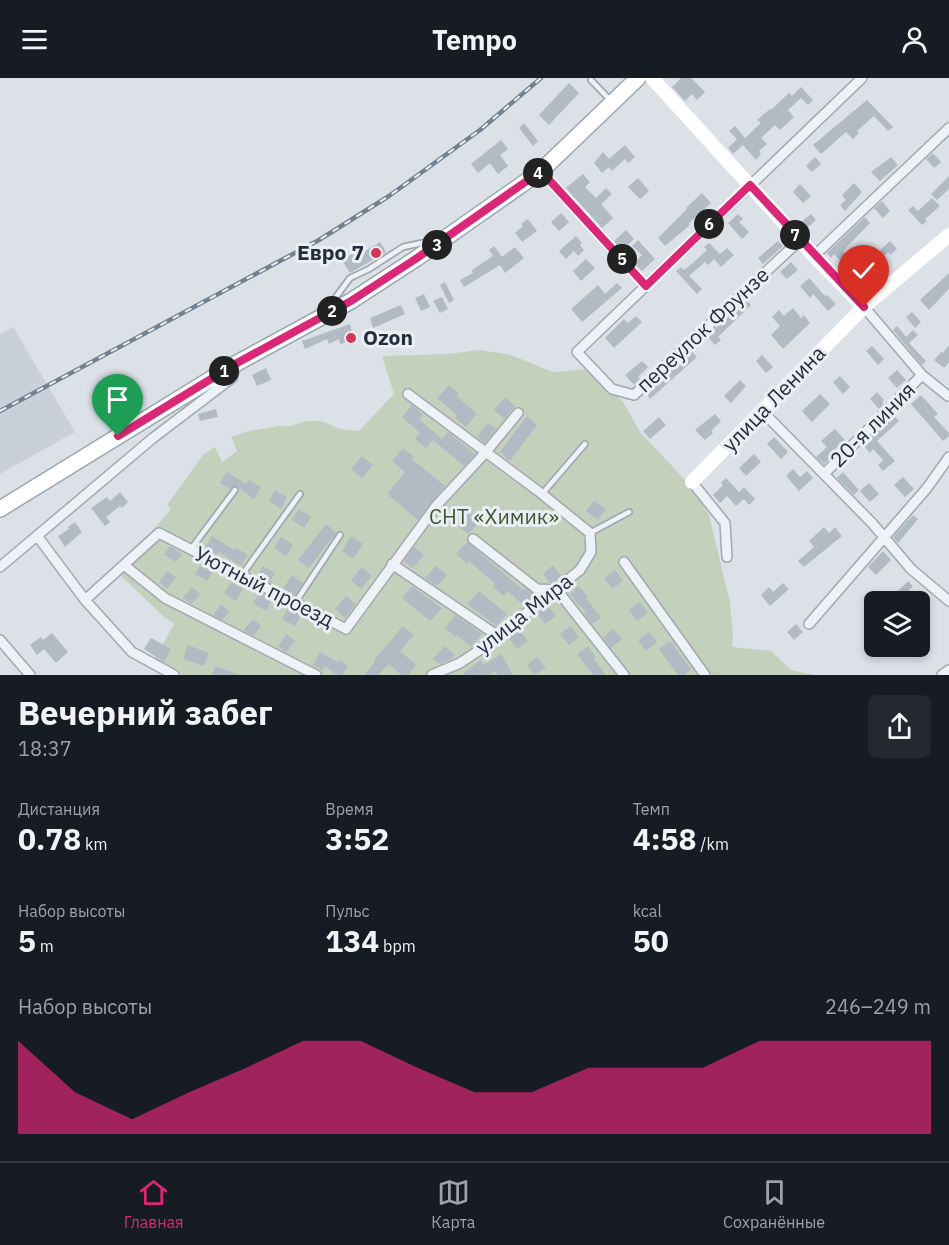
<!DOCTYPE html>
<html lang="ru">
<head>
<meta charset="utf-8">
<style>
  body { margin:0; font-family:"IBM Plex Sans",sans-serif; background:#242831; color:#f1f3f6; height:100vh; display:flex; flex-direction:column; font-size:22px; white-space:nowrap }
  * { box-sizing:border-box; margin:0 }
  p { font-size:20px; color:#9ea1a6 }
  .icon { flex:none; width:33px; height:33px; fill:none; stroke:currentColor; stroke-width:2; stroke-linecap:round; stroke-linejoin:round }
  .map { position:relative; height:597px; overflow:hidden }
  .side { display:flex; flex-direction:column; background:#171b24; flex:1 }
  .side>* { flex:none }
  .buttons { position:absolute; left:864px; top:513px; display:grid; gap:12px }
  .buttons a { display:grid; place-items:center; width:66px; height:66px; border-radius:9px; background:#171b24; box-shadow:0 3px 9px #0003; font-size:30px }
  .pin { position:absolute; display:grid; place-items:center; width:51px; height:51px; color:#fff; margin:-62px -26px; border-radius:50% 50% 50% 0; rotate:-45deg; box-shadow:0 0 6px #0007 }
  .pin .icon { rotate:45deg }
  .km { position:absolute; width:30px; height:30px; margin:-15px; border-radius:50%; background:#222; color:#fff; font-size:16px; line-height:30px; text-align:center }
  .round { display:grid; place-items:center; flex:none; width:63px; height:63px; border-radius:9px; background:#242831 }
  .head { display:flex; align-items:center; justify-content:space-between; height:102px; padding:0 18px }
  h1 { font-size:33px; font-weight:700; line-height:45px }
  .metrics { display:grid; grid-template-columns:repeat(3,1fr); gap:9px; height:102px; padding:6px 18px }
  .metrics div { display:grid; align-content:center }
  .metrics b { font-size:30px; font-weight:700 }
  .metrics small { font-size:16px; font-weight:400 }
  .metrics p { font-size:16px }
  .chart { height:168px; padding:12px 18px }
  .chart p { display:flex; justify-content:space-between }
  .chart svg { width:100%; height:108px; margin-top:6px; fill:#db2777; opacity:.7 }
  header { display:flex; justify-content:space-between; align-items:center; height:78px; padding:0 18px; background:#171b24; font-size:27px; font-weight:700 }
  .menu { display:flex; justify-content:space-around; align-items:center; height:84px; border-top:2px solid #363941; background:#171b24; font-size:16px; color:#9ea1a6 }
  .menu a { display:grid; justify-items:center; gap:3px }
  .menu .current { color:#db2777 }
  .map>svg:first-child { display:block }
  .built { fill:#c9d0d9 }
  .green { fill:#c3d1bc }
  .building { fill:#b2bac4 }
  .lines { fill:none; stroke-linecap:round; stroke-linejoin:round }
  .lane-casing { stroke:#a0a8b1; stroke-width:8 }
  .street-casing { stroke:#a0a8b1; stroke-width:12 }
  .primary-casing { stroke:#9aa6b3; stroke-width:18 }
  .path { stroke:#b9bfc5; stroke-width:1.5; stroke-dasharray:4.5 4.5; stroke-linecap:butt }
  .lane { stroke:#eef1f5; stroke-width:4.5 }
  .street { stroke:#eef1f5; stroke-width:9 }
  .secondary { stroke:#fff; stroke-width:14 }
  .primary { stroke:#fff; stroke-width:15 }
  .rail-casing { stroke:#748191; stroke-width:4.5 }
  .rail { stroke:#ebeff5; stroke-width:2; stroke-dasharray:7; stroke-linecap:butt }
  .route-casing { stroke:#fff; stroke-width:12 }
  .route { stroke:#db2777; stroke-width:8 }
  .poi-dot { fill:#d63657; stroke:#ebeff5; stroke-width:2 }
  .labels { text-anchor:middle; stroke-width:6; stroke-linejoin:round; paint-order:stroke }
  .poi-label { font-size:21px; font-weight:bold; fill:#242f3e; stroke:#ebeff5; text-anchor:end }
  .street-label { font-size:21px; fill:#242f3e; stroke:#ebeff5 }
  .park-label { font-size:21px; fill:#3b5a31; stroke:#ebeff5 }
</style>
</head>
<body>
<header><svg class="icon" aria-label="menu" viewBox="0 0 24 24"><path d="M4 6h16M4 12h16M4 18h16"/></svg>Tempo<svg class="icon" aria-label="person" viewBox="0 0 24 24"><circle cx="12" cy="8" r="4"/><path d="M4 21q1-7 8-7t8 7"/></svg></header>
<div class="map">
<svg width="949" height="597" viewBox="0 0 949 597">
  <rect width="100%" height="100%" fill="#dbe1e7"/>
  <path class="built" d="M13,249L75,354L0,396V256Z"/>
  <path class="green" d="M480,272L511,277L553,294L588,291L623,324L640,354L690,407L709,437L730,524L733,556L732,569L771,573L791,592L814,597H182L154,582L174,546L162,537L115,492L149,457L171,431L167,427L203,377L215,369L222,384L237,373L231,359L249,353L279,348H290L306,343H321L340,351L359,353L394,316L382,278L446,276Z"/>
  <path class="building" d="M681,0H691L705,14L697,22L692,16L685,23L672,9Z
    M569,5L579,15L549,47L539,37Z
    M801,9L813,22L808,27L801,20L788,32L794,39L780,52L775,47L761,60L767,66L759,73L761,76L756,82L743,67L733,76L728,70L737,61L729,53L735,48L745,60L761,45L757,42L770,31L771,32L789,15L792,18Z
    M867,22L893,49L888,53L874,38L857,53L859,55L853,61L846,54L821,76L813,67Z
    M524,45L538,63L533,68L519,50Z
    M501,62L508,71L500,77L508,88L498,96L490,85L478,95L471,86Z
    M625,67L635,79L628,85L625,81L612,93L609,89L602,95L594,85L603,74L609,81Z
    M933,75L941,84L934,90L926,81Z
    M815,79L821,86L812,94L806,88Z
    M891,79L898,87L880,103L871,94Z
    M583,96L590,104L585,109L596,120L606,110L612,116L601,126L613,140L602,150L566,110Z
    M949,98V111L937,122L931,116Z
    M638,100L649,113L640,121L628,109Z
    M854,105L862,114L845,133L840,127L846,122L842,117Z
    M800,106L811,118L803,125L793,114Z
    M702,115L711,125L689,145L690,147L665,168L658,160L687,131L686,130Z
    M932,120L940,128L925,141L927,143L922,147L908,132L913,128L918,133Z
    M882,123L890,133L883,140L874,130Z
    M561,135L569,144L559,153L551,144Z
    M738,136L743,141L739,144L749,154L742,161L728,145Z
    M811,136L816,142L806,151L800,145Z
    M865,139L870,145L843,173L846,177L840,182L834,176L831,180L827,175Z
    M528,141L537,153L522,164L515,155L523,148L521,146Z
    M626,152L634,161L622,172L614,163Z
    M576,158L582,165L580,167L584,172L578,178L574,173L566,181L559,173Z
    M638,162L655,181L642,193L634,185L642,177L632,168Z
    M778,163L783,168L763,186L758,180Z
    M890,163L897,171L890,177L888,174L882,180L877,175Z
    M380,164L386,174L350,195L342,182L353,175L355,179Z
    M709,165L720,176L727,170L734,177L721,189L714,181L708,187L705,184L689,198L702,211L697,216L676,193L681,189L684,192L694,184L707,172L704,169Z
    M494,168L502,179L515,169L524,180L505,195L500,187L464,209L460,202L473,195L472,192L493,178L489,172Z
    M867,172L873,178L865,186L874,196L863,204L858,199L852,204L846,198L856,185L855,184Z
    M586,181L595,190L581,203L573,193Z
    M791,184L798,192L787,201L780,194Z
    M949,195V211L929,232L920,222Z
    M809,200L825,218L827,217L836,226L828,233L813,216L810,220L800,208Z
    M445,204L454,222L449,225L440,207Z
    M617,205L622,210L582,244L571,231L598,207L605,216Z
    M424,216L430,229L421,233L415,220Z
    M442,219L448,231L440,235L433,223Z
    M746,221L751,227L718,259L721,262L715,267L707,258Z
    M401,227L405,236L373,250L370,240Z
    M793,230L801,240L804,237L810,245L783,271L771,257L780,248L772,239L779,232L784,238Z
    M912,234L921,244L915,250L906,239Z
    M636,238L642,244L614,270L605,260L624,241L628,245Z
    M350,246L354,262L340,266L339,261L329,266L327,261L305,271L302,263Z
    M897,248L906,259L913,252L918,257L909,265L926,283L922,287L893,252Z
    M949,267V284L944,290L934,282L941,274L943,275Z
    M872,268L884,281L878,287L866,273Z
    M691,273L697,279L650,321L646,315Z
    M762,277L773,289L766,295L756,283Z
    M642,283L648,289L638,299L640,301L634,307L625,297Z
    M266,290L271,302L257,308L252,297Z
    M897,292L906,302L897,310L888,300Z
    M840,298L850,309L843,316L833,304Z
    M740,302L746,308L731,325L724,318Z
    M449,307L459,316L457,318L477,336L466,349L455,340L457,337L437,320Z
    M877,314L884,322L882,324L884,326L879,331L870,321Z
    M820,316L830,326L812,344L802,333Z
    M921,317L938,336L934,339L949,355V358L943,363L911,326Z
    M505,319L515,328L504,341L494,332Z
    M412,327L423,336L419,341L442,361L448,354L475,376L464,388L433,362L426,370L415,361L420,355L402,339Z
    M216,331L218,339L200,343L198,336Z
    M715,336L721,343L711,353L713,355L705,362L695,352Z
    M893,336L899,343L877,363L895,383L883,393L878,387L883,382L873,371L870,375L863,367Z
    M527,338L537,347L510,383L500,374Z
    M659,339L666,347L650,361L643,353Z
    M488,345L496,351L485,365L477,358Z
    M835,351L845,362L830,376L832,378L824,386L816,379L827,369L821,363Z
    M774,359L788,374L781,381L767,366Z
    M403,370L414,379L412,381L445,408L418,442L387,416L405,394L392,383Z
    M754,376L761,384L746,398L739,390Z
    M362,378L373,387L362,400L351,391Z
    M793,391L800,399L807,393L813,400L799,413L786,398Z
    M227,394L246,406L249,402L261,409L254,421L237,408H233L230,411L220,405Z
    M843,394L859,412L854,417L837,400Z
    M903,399L914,411L905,419L894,407Z
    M726,400L739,414L744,409L755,421L749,427L744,421L736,428L727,418L720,425L713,417L723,407L721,405Z
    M869,405L879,416L870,424L860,413Z
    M275,412L287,419L281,431L269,423Z
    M120,414L128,424L122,430L120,428L106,439L110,444L105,448L91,430L107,419L110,423Z
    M594,423L606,431L598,442L586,433Z
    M299,431L311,439L304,450L292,442Z
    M469,435L480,444L468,456L458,448Z
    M913,437L918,441L898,465L893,459Z
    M75,444L82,454L65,469L58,458L69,451L68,449Z
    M326,446L336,455L309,490L298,482Z
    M824,449L829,455L835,449L842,458L804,489L798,483L814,469L809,463Z
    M212,458L234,472L236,470L248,477L241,488L219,474L217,477L205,470Z
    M351,458L363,466L353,481L342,473Z
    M281,459L293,467L286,478L274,470Z
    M467,464L523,512L525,510L537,518L524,528L508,513L504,518L493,509L495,506L469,483L467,486L456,476Z
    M170,468L182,476L176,484L164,477Z
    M414,469L424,477L413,490L404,483Z
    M883,473L891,482L876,497L868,489Z
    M202,485L214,492L207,503L195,496Z
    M553,487L561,498L553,505H550L543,496Z
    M263,488L275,495L270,504L257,498Z
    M436,488L447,497L437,508L425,500Z
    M362,489L372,498L361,511L351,502Z
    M615,492L623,503L612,511L604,500Z
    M167,493L176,499L167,511L159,504Z
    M292,497L303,505L295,517L283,511Z
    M908,503L913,508L900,521L895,516Z
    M231,504L243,511L236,523L224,515Z
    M783,505L789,511L770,528L761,517L769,509L773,514Z
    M412,508L442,530L430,543L402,520Z
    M578,508L588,518L586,520L601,540L592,546L584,535L586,534L570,517Z
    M192,509L200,516L192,526L183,520Z
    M479,513L507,536L496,548L467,526Z
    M260,514L272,522L266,533L253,525Z
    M346,518L356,526L345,540L335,531Z
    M640,524L648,535L637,543L629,532Z
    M221,526L229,533L222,542L213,537Z
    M548,527L556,538L545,546L537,536Z
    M289,529L301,537L295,548L282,541Z
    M455,537L482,556L471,569L457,557L455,559L445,550Z
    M253,541L261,548L253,558L244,552Z
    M796,546L803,554L794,562L787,554Z
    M403,548L414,557L400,573L416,587L408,597H401L389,586L378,597H364L375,584L374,582Z
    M571,548L579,559L569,567L560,556Z
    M613,551L622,561L611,570L603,559Z
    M519,552L528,563L517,571L509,560Z
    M649,554L657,564L646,573L638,562Z
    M52,555L68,574L56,585L44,571L37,577L30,567L41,559L43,562Z
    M287,556L295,563L286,574L278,568Z
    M151,560L171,571L164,584L144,571Z
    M670,563L691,591L684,597H678L659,571Z
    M188,567L209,575L204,588L183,581Z
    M445,568L455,577L451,581L440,586L433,581Z
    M588,568L596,579L594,581L606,597H593L577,576Z
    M320,574L338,584L340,582L348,588L342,597H337L325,588L322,592L313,587Z
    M501,576L513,597H498L495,593L489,597H462L480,582L484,587Z
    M537,579L546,590L534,597L527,587Z
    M215,588L238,596V597H212Z"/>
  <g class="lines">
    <g class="lane-casing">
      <path id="lane" d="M591,2L610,22
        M325,230L333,223L350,200L369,191L403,169L431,163
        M542,416L585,366
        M590,455L629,434
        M191,471L235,412
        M242,497L300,416
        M295,525L340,457"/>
    </g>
    <g class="street-casing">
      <path id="street" d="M541,93L646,208
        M800,162L634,317L612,311L577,274L862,0
        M814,178L949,50
        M864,229L922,297L948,318
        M408,316L542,416L590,455L591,474L580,492L481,571L460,585L432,597
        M763,334L872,445L911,491L949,523
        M824,396L922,297
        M692,404L725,445L727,479
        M38,459L85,522L132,574L174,597
        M473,461L537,511L557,512L624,597
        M624,484L705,597
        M392,486L498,558
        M124,487L165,520L316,597
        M0,489L153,360L232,300L237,285
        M85,522L159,455L346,551L436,428L485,375L518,335
        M809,546L927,410L949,379
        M0,562L30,597
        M942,597L949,592"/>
    </g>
    <g class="primary-casing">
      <path id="primary" d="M0,431L237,285L351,223L417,180L541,93L638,0"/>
    </g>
    <path class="path" d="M715,595L723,597"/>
    <use href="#lane" class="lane"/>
    <use href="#street" class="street"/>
    <path class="secondary" d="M652,0L814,178L864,229
      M692,404L864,229L949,157"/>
    <use href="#primary" class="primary"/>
    <g class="rail-casing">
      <path id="rail" d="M0,333L319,162L389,118L480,52L541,0"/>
    </g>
    <use href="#rail" class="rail"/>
  </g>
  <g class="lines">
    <g class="route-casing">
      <path id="route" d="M118,358L237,285L351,223L417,180L541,93L646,208L750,107L864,229"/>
    </g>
    <use href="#route" class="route"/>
  </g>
  <g class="poi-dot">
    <circle cx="376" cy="175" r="6"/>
    <circle cx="351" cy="260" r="6"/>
  </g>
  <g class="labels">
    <g class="poi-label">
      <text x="364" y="182">Евро 7</text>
      <text x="363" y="267" text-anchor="start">Ozon</text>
    </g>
    <g class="street-label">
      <text transform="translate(703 252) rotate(-43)" y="7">переулок Фрунзе</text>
      <text transform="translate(774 321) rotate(-46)" y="7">улица Ленина</text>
      <text transform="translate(873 347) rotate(-45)" y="7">20-я линия</text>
      <text transform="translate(264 509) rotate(27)" y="7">Уютный проезд</text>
      <text transform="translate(524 536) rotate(-38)" y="7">улица Мира</text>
    </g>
    <g class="park-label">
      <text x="494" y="446">СНТ «Химик»</text>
    </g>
  </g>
</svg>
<div class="buttons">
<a><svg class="icon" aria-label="layers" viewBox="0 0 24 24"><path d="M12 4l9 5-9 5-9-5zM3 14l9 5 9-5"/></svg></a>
</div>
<div class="pin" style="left:118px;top:358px;background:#1e9e55"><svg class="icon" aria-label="arrive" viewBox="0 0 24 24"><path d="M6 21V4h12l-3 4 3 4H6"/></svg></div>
<div class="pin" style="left:864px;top:229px;background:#d93025"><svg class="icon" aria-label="check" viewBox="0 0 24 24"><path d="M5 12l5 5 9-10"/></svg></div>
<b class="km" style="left:224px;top:293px">1</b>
<b class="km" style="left:332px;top:233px">2</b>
<b class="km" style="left:437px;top:167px">3</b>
<b class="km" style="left:538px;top:95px">4</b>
<b class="km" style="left:622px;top:181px">5</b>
<b class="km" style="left:709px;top:146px">6</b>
<b class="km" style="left:795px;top:157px">7</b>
</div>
<section class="side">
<div class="head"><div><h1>Вечерний забег</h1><p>18:37</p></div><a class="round"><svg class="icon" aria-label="share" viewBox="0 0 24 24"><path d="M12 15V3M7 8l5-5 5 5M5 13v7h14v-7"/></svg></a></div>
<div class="metrics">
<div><p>Дистанция</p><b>0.78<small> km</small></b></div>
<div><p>Время</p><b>3:52</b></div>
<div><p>Темп</p><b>4:58<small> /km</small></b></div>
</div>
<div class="metrics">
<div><p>Набор высоты</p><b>5<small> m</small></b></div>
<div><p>Пульс</p><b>134<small> bpm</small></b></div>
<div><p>kcal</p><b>50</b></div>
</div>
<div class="chart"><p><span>Набор высоты</span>246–249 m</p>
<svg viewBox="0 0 160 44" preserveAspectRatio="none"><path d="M0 44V6L10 27L20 38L30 27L40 17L50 6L60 6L70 17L80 27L90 27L100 17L110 17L120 17L130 6L140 6L150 6L160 6V44z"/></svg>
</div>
</section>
<nav class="menu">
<a class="current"><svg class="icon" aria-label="home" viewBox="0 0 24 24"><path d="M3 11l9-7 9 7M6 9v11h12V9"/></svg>Главная</a>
<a><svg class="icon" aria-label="map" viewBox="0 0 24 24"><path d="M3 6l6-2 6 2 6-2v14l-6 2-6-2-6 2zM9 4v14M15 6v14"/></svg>Карта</a>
<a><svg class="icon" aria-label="saved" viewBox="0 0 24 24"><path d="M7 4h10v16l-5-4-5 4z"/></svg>Сохранённые</a>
</nav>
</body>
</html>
